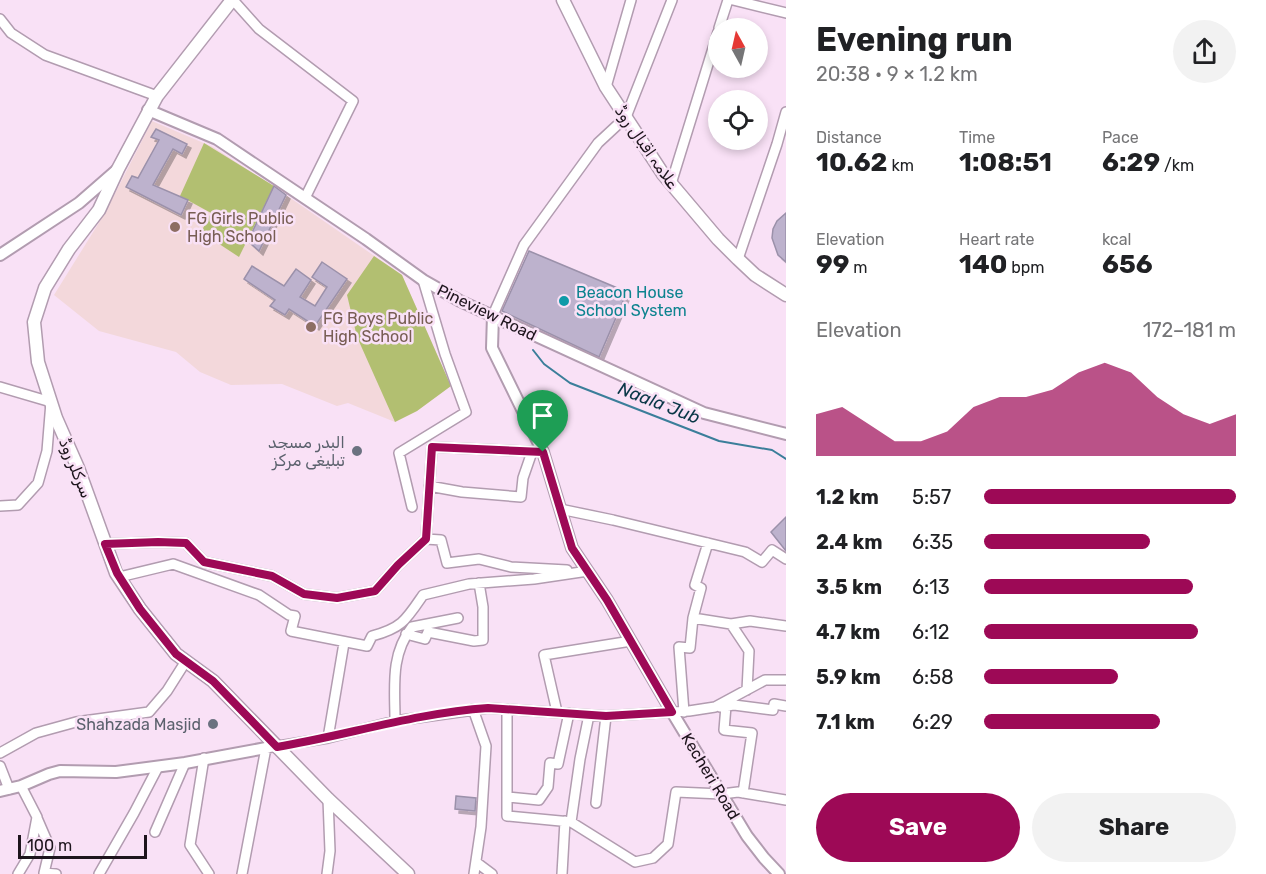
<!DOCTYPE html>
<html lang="en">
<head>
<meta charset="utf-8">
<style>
  body { margin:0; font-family:Rubik,"Noto Sans Arabic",sans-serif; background:#f2f2f2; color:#202124; height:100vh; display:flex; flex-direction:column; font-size:22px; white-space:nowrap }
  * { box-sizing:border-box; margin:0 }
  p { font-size:20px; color:#757577 }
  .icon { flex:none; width:33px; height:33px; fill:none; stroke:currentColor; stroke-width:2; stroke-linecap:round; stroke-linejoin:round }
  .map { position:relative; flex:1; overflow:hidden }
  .sheet { display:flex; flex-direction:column; background:#fff; width:480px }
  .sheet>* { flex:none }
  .needle { width:39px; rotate:352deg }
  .controls { position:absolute; left:708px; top:18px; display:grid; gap:12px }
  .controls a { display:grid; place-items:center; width:60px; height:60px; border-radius:50%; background:#fff; box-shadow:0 3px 9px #0003; font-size:30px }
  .scale { position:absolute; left:18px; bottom:15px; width:129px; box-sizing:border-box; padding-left:6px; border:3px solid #1d141c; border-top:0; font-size:16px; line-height:21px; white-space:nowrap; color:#1d141c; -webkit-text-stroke:4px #f9e1f6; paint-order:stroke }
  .pin { position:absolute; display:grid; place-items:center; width:51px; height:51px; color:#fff; margin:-62px -26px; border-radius:50% 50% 50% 0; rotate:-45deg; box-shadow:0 0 6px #0007 }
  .pin .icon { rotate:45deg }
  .round { display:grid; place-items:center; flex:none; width:63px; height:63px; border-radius:32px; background:#f2f2f2 }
  .head { display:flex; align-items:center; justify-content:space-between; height:102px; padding:0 30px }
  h1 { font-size:33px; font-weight:700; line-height:45px }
  .stats { display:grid; grid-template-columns:repeat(3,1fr); gap:9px; height:102px; padding:6px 30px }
  .stats div { display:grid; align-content:center }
  .stats b { font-size:26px; font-weight:700 }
  .stats small { font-size:16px; font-weight:400 }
  .stats p { font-size:16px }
  .chart { height:168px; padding:12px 30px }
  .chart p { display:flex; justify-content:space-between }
  .chart svg { width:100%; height:108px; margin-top:6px; fill:#9d0956; opacity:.7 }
  .primary-button { display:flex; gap:12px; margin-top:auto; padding:12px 30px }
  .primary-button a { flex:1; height:69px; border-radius:36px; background:#9d0956; color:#fff; font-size:24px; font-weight:700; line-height:69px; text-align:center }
  .primary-button a+a { background:#f2f2f2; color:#202124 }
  ul { padding:0 30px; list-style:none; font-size:20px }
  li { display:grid; grid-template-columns:96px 72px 1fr; align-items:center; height:45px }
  li i { height:15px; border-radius:8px; background:#9d0956 }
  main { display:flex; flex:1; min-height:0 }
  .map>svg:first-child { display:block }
  .education { fill:#f3d8db }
  .green { fill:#b2bf71 }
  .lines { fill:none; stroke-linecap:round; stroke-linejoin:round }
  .stream { stroke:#3b7e9a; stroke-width:2 }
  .building { fill:#bdb2cd; stroke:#9b91aa; stroke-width:1.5; filter:url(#shadow) }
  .minor-casing { stroke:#b29cb0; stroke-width:12 }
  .tertiary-casing { stroke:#b29cb0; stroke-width:14 }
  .secondary-casing { stroke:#b29cb0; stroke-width:15 }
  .minor { stroke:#fff; stroke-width:9 }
  .tertiary { stroke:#fff; stroke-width:10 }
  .secondary { stroke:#fff; stroke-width:12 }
  .route-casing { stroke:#fff; stroke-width:12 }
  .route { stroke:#9d0956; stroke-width:8 }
  .education-dot { fill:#8d6e63; stroke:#f9e1f6; stroke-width:2 }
  .culture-dot { fill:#0f9aa8; stroke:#f9e1f6; stroke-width:2 }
  .worship-dot { fill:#6b7280; stroke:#f9e1f6; stroke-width:2 }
  .labels { text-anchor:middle; stroke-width:5; stroke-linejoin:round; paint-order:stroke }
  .street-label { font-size:16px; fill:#1d141c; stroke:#f9e1f6 }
  .education-label { font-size:16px; fill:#785e54; stroke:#f9e1f6; text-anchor:start }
  .culture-label { font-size:16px; fill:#0d838f; stroke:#f9e1f6; text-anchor:start }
  .worship-label { font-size:16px; fill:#5b616d; stroke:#f9e1f6; text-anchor:end }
  .water-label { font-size:18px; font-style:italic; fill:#093747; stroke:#f9e1f6 }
</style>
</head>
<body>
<main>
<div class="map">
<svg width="786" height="874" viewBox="0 0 786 874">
  <defs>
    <filter id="shadow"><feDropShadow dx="4" dy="4" stdDeviation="0" flood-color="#0004"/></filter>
  </defs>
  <rect width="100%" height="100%" fill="#f9e1f6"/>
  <path class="education" d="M152,121L213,147L286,195L402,275L451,386L417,411L395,422L348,403L337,406L282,384L231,385L200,372L176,352L99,331L54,295L105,213Z"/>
  <path class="green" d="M204,143L274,186L239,257L201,232L211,213L180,196Z
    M374,256L402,275L451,386L417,411L395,422L357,337L347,295Z"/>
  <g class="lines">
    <path class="stream" d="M533,350L544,364L570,383L719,441L772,450L786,459"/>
  </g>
  <path class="building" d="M156,129L187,144L182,154L173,149L153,185L188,200L181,215L126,187L132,176L138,178L159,140L151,137Z
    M274,186L286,195L259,251L248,241Z
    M786,213V262L778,255L772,238L773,229L777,221Z
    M529,251L627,292L599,357L502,311Z
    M322,262L347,279L315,326L289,309L285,315L270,306L275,300L244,279L252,266L284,286L296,269L311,280L300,297L315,306L327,287L312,277Z
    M786,517V551L771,532Z
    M456,796L476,798L475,811L455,809Z"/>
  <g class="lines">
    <g class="minor-casing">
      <path id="minor" d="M233,0L259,29L353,101L305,198
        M733,0L786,13
        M0,19L11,33L45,55L157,96
        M719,28L728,0
        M606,87L631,0
        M671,184L718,32
        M738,259L777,144L786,112
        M493,315L524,245L598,143L626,117L672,0
        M0,387L51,402L47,451L38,483L18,505L0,506
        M429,486L462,492L521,497L523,478L532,452
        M412,507L399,453L466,412L445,354L423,280
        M560,509L613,520L745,552L762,562L772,550L786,559
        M426,539L441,540L447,563L479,559L511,567L567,570
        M105,544L158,542L186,543L204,562L272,576L304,594L337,598L375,591L398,565L426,539L432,447L543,452
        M119,577L173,564L259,595L289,615L295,616L291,631L367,646L372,636C402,628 406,620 423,595L469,584L534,579L588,571
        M693,618L731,624L749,651L747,690
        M731,624L750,621L786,626
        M406,634L425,639L428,632L474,641L483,640V607L479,583
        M726,706L724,730L752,733L743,793
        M720,707L734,705L773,710L774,704L786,706
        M473,709L486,746L481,827L474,874
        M507,709V816L571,822L635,862L653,858L668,844L676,792L722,794L738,792L786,800
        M557,712L544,655L631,641
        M684,712L679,647L690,648L693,618L701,588L695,585L708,543
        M395,721C395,687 390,655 412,627L458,618
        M328,738L344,643
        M0,753L36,733L76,722L149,712L167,691L186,661
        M204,758L190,845L209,874
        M0,766L9,789
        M507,797L539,800L548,787L550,763L558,764L569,713
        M596,803L606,716
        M37,818L50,848L44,873L56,874
        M571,822L580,759L589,715
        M155,832L185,763
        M476,862L492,874
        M18,874L30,854L37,817L21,786
        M99,874L134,813L158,767
        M242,874L266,748L328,738L395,721L488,708L606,716L689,711L715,707L765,680H786
        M327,874L330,851L328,799
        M562,874L565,821"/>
    </g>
    <g class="tertiary-casing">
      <path id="tertiary" d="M148,110L217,139L366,239L423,280L460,301L704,413L786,434
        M0,255L79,203L118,169
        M493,315L492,348L543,452L572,548L607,600L672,712L747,836L764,858L779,874
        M0,791L21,786L49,774L60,771L116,772L185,763L266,748"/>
    </g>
    <g class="secondary-casing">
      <path id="secondary" d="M232,0L157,96L118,169L99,210L69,249L45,288L34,322L38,362L56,418L78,468L116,573L140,609L176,654L213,681L328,799L408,874
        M563,0L606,87L663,174L718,239L738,259L755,275L786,295"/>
    </g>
    <use href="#minor" class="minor"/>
    <use href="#tertiary" class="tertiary"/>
    <use href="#secondary" class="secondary"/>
  </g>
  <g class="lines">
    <g class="route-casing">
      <path id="route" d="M432,447L543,452L572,548L607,600L672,712L606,716L488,708C416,713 348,735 277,747L213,681L176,654L140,609L117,573L105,544L158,542L186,543L204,562L272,576L304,594L337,598L375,591L398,565L426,539Z"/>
    </g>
    <use href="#route" class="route"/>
  </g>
  <g class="education-dot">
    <circle cx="175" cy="227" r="6"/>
    <circle cx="311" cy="327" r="6"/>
  </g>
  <circle class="culture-dot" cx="564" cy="301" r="6"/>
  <g class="worship-dot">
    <circle cx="357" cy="451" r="6"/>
    <circle cx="213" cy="724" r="6"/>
  </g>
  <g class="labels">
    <g class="street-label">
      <text transform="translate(647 147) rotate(55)" y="6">علامہ اقبال روڈ</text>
      <text transform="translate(487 312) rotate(26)" y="6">Pineview Road</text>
      <text transform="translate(76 468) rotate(68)" y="6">سرکلر روڈ</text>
      <text transform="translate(711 776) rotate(59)" y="6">Kecheri Road</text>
    </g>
    <g class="education-label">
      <text x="187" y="224">FG Girls Public<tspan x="187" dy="18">High School</tspan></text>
      <text x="323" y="324">FG Boys Public<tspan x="323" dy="18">High School</tspan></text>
    </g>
    <g class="culture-label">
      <text x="576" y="298">Beacon House<tspan x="576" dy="18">School System</tspan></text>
    </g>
    <g class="worship-label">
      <text x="345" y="448">البدر مسجد<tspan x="345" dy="18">تبلیغی مرکز</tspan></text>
      <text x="201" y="730">Shahzada Masjid</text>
    </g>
    <g class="water-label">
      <text transform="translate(659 403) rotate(21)" y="6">Naala Jub</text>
    </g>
  </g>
</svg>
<div class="controls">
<a><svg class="needle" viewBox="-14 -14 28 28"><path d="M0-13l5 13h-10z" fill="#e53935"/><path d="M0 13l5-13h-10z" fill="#757577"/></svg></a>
<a><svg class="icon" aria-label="locate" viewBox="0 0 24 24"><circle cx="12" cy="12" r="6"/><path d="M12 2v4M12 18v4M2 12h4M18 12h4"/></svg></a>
</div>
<div class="scale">100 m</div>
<div class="pin" style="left:543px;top:452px;background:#1e9e55"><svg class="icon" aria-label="arrive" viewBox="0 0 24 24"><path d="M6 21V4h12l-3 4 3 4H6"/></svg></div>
</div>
<section class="sheet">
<div class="head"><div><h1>Evening run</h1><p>20:38 · 9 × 1.2 km</p></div><a class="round"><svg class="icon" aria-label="share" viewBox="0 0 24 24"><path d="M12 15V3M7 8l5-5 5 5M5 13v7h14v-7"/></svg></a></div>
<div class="stats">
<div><p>Distance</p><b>10.62<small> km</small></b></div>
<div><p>Time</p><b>1:08:51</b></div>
<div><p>Pace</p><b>6:29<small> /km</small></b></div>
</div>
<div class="stats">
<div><p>Elevation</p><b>99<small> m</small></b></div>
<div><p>Heart rate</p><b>140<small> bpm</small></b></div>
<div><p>kcal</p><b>656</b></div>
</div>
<div class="chart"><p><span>Elevation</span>172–181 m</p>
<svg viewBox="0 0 160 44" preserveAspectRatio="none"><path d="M0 44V27L10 24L20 31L30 38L40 38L50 34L60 24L70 20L80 20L90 17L100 10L110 6L120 10L130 20L140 27L150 31L160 27V44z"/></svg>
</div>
<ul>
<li><b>1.2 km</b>5:57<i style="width:100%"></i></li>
<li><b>2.4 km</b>6:35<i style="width:66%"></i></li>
<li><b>3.5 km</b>6:13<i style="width:83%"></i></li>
<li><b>4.7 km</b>6:12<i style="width:85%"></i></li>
<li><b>5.9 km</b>6:58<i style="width:53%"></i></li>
<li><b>7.1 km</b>6:29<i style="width:70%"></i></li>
</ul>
<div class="primary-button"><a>Save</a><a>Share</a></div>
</section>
</main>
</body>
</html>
